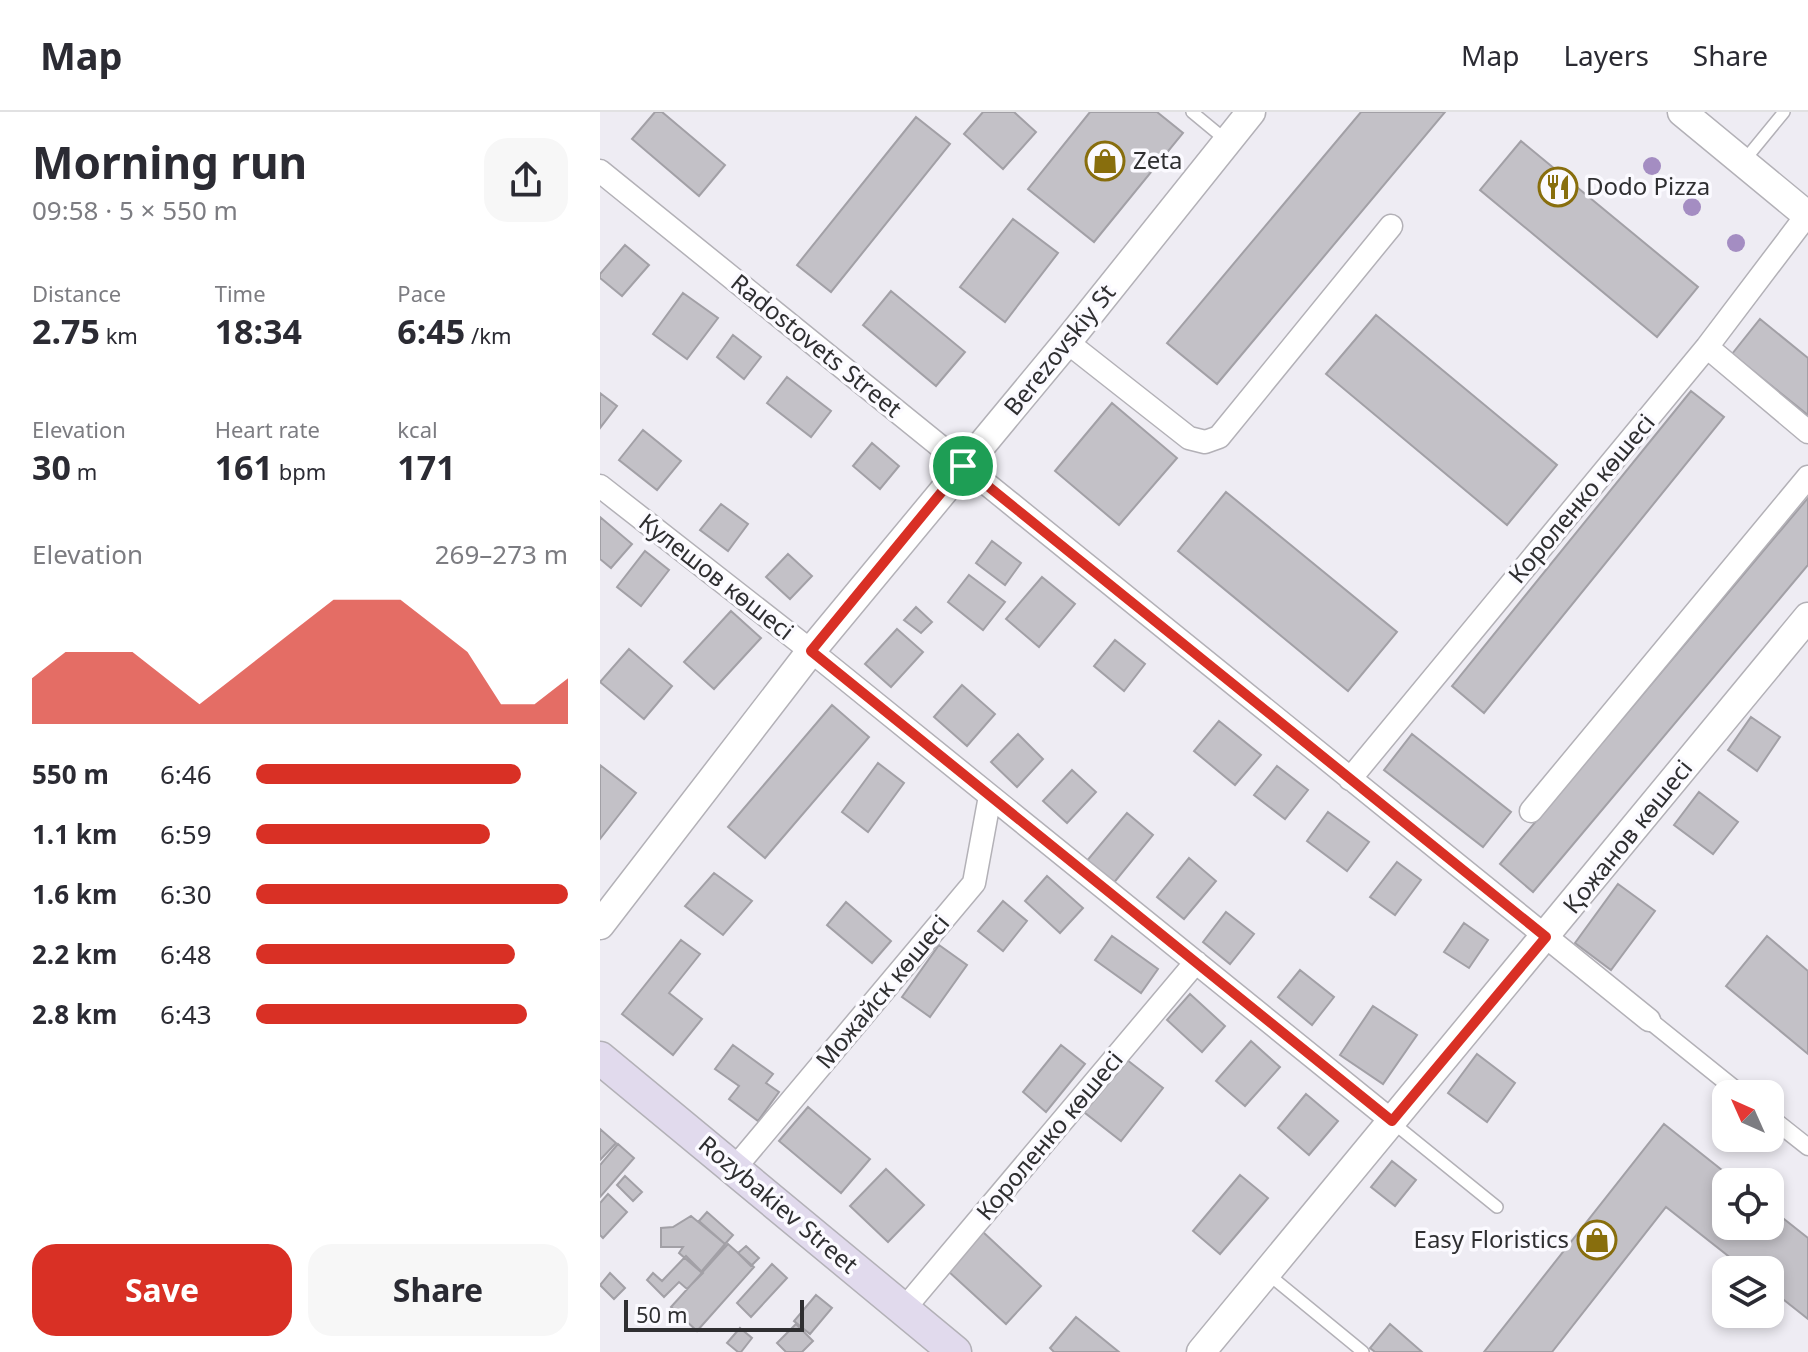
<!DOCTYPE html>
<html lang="en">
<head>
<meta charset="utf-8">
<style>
  body { margin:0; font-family:"Noto Sans",sans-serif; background:#f7f7f7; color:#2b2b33; height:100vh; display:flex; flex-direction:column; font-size:30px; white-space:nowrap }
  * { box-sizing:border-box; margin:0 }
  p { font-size:26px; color:#7c7c81 }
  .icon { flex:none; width:44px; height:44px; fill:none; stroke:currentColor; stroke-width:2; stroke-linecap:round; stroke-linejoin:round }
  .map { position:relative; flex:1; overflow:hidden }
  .panel { display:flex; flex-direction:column; background:#fff; width:600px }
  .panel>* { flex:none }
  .needle { width:52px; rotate:315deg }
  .controls { position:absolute; left:1112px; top:968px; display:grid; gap:16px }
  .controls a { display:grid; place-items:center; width:72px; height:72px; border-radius:16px; background:#fff; box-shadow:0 4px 12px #0003; font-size:40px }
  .scale { position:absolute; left:24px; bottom:20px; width:180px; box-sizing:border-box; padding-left:8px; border:4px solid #2f2f31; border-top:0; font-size:22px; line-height:28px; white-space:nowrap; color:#2f2f31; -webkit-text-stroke:6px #fbfaff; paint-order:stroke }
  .pin { position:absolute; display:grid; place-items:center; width:68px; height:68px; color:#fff; margin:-34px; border:4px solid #fff; border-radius:50%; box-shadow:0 2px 8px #0007 }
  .round { display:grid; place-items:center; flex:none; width:84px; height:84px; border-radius:24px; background:#f7f7f7 }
  .head { display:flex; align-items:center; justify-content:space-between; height:136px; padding:0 32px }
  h1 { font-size:44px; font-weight:700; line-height:60px }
  .figures { display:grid; grid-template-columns:repeat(3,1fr); gap:12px; height:136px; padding:8px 32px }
  .figures div { display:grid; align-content:center }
  .figures b { font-size:34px; font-weight:700 }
  .figures small { font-size:22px; font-weight:400 }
  .figures p { font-size:22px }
  .chart { height:224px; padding:16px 32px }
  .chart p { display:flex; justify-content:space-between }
  .chart svg { width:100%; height:144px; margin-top:8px; fill:#d93025; opacity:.7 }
  .action { display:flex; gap:16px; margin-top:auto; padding:16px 32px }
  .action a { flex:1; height:92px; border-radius:24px; background:#d93025; color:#fff; font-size:32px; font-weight:700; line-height:92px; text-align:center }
  .action a+a { background:#f7f7f7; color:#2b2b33 }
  ul { padding:0 32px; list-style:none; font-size:26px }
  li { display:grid; grid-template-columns:128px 96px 1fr; align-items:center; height:60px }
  li i { height:20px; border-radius:10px; background:#d93025 }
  header { display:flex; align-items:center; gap:48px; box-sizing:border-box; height:112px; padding:0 40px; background:#fff; border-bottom:2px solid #e1e1e2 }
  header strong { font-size:38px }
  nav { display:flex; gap:44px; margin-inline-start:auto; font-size:28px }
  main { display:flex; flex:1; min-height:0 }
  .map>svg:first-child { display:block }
  .building { fill:#c3c1c7; stroke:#a2a0a6; stroke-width:2 }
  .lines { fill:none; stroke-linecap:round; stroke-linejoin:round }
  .service-casing { stroke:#b3b1b7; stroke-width:14 }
  .pedestrian-casing { stroke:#b3b1b7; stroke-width:19 }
  .minor-casing { stroke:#b3b1b7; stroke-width:25 }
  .tertiary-casing { stroke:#b3b1b7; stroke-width:31 }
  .secondary-casing { stroke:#b3b1b7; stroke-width:35 }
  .service { stroke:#fff; stroke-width:11 }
  .pedestrian { stroke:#fff; stroke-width:16 }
  .minor { stroke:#fff; stroke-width:22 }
  .tertiary { stroke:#fff; stroke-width:28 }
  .secondary { stroke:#e1daed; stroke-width:32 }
  .tree { fill:#a48dc2 }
  .route-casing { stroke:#fff; stroke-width:16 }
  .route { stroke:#d93025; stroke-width:10 }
  .labels { text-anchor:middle; stroke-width:7; stroke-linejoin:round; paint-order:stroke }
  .poi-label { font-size:24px; fill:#2f2f31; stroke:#fbfaff; text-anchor:start }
  .street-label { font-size:24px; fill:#2f2f31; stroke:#fbfaff }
</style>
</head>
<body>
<header>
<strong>Map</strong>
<nav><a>Map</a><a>Layers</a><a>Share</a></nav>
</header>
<main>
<section class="panel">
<div class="head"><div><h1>Morning run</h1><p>09:58 · 5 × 550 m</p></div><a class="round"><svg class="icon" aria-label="share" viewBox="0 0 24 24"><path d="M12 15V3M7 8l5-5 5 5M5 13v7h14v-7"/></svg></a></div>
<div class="figures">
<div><p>Distance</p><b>2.75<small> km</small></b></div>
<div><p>Time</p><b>18:34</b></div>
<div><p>Pace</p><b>6:45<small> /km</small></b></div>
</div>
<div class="figures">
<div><p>Elevation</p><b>30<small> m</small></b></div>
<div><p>Heart rate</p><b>161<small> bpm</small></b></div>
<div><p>kcal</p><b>171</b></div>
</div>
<div class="chart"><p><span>Elevation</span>269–273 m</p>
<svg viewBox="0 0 160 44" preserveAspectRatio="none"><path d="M0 44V30L10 22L20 22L30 22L40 30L50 38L60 30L70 22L80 14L90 6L100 6L110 6L120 14L130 22L140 38L150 38L160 30V44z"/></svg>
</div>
<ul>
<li><b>550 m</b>6:46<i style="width:85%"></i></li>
<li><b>1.1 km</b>6:59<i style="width:75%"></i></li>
<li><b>1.6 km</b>6:30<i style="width:100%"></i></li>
<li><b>2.2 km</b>6:48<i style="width:83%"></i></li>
<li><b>2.8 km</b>6:43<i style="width:87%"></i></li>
</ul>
<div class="action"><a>Save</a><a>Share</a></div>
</section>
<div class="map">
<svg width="1208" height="1240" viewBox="0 0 1208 1240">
  <rect width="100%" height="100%" fill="#eeecf3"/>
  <path class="building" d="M55,0H62L125,53L99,84L32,27Z
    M383,0H414L436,20L403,57L364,22Z
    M490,0H557L583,21L494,130L428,77Z
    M761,0H845L617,272L567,231Z
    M316,5L350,32L231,180L197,153Z
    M921,29L1098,175L1057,225L880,78Z
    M413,107L458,141L405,210L360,175Z
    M25,133L49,153L22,184L0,166V162Z
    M291,179L365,240L336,274L263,213Z
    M83,181L118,206L87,247L53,222Z
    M776,203L957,353L907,413L726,262Z
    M1160,207L1208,246V303L1132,242Z
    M133,223L161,245L144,267L117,245Z
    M187,265L231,299L211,325L167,291Z
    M1091,279L1124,305L884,601L852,574Z
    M0,281L17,294L0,316Z
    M512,291L577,346L519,413L455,359Z
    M43,318L81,349L57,378L19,348Z
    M272,331L299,354L280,377L253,354Z
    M626,380L797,520L748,579L578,439Z
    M1208,386V453L933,780L900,752Z
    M121,392L148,412L128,439L100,418Z
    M0,405L32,432L11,456L0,447Z
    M392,429L421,451L405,473L376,451Z
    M45,439L69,458L41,494L17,475Z
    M188,442L212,464L190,487L166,465Z
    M369,463L405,490L383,518L348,490Z
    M442,465L475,492L439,535L406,507Z
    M316,495L332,510L321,521L304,508Z
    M131,499L161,526L114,577L84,550Z
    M297,517L323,540L291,575L265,552Z
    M515,528L545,552L524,579L494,554Z
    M29,537L72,574L44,607L0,570Z
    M362,573L395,602L367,634L334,605Z
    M232,593L269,625L165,746L128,715Z
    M1151,605L1180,625L1157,659L1128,638Z
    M619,609L661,643L635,673L594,639Z
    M418,622L443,647L417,675L391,650Z
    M812,622L911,700L883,735L784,658Z
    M278,651L304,671L268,720L242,700Z
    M0,653L36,681L0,727Z
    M677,654L708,678L685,707L654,683Z
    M472,658L496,680L467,711L443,689Z
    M1099,680L1138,710L1113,742L1074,713Z
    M728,700L769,730L747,759L707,729Z
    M527,701L553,723L512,773L485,751Z
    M589,746L616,769L584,807L557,785Z
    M797,750L821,768L795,803L770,785Z
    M114,761L152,789L123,823L85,794Z
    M447,764L483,796L460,821L425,789Z
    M1018,772L1055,799L1011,858L975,831Z
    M403,789L427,809L403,839L378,819Z
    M246,790L291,829L272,851L227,813Z
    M626,800L654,822L630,852L603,830Z
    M864,811L888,828L869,856L844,840Z
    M512,824L558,857L541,881L495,848Z
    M1167,824L1208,859V942L1126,874Z
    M81,828L100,842L69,881L102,907L73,943L22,902Z
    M339,833L367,853L330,905L302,885Z
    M700,858L734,885L712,913L678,885Z
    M590,882L625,914L602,940L567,908Z
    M773,894L817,923L783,972L740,943Z
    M651,929L680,955L645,994L616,969Z
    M133,933L173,962L166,971L179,980L158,1009L129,987L139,974L115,957Z
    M461,933L485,952L446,1000L423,980Z
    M877,942L915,971L887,1010L848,981Z
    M522,944L563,976L521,1029L480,997Z
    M706,982L738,1009L709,1043L678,1016Z
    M208,995L270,1047L241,1081L179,1029Z
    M1064,1012L1137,1070H1126V1114H1170V1096L1208,1126V1207L1170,1177V1158H1146L1066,1095L952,1240H884Z
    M0,1017L16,1031L0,1048Z
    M18,1032L34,1046L0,1085V1053Z
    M792,1049L816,1068L795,1094L771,1075Z
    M286,1057L324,1093L288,1130L250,1094Z
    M640,1063L668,1086L620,1142L593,1119Z
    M25,1064L42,1080L33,1089L17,1073Z
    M8,1082L27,1100L3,1126L0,1123V1091Z
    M107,1100L133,1123L125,1132L99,1109Z
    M91,1104L125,1132L101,1160L79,1141L83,1135H61V1116L73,1115Z
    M383,1120L441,1174L406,1212L348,1159Z
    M128,1132L154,1155L97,1219L71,1195Z
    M146,1134L159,1146L151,1154L138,1141Z
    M86,1144L103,1161L87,1177L79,1170L64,1185L47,1168L53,1161L62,1169Z
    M172,1152L187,1166L151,1205L137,1191Z
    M10,1161L25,1176L14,1187L0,1173Z
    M216,1183L232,1196L210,1222L194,1209Z
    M476,1205L519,1240H454L450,1236Z
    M196,1212L213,1229L202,1240H186L177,1231Z
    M790,1212L822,1240H775L770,1236Z
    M140,1216L152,1226L141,1240H138L127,1231Z"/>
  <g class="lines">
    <g class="service-casing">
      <path id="service" d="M592,0L627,29
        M1143,50L1184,0
        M792,1010L897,1095
        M668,1162L763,1240"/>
    </g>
    <g class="pedestrian-casing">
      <path id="pedestrian" d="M1049,908L1141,982
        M1170,1005L1208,1035"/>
    </g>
    <g class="minor-casing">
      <path id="minor" d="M0,59L1049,908
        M467,230L589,326L605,330L619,325L791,114
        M1107,235L1208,320
        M0,374L211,539L792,1009
        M750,667L1107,235L1207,103
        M931,699L1208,365
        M134,1057L374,771L390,684
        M304,1197L596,850"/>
    </g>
    <g class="tertiary-casing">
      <path id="tertiary" d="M1082,0L1208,104
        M0,813L211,539L467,230L651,0
        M601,1240L1208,505"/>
    </g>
    <g class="secondary-casing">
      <path id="secondary" d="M0,946L355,1240"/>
    </g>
    <use href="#service" class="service"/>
    <use href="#pedestrian" class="pedestrian"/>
    <use href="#minor" class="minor"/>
    <use href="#tertiary" class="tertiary"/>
    <use href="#secondary" class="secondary"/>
  </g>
  <g class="tree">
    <circle cx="1052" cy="54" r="9"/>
    <circle cx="1092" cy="95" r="9"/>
    <circle cx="1136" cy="131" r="9"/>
  </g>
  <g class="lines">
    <g class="route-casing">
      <path id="route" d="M363,354L946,825L792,1009L211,539Z"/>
    </g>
    <use href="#route" class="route"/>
  </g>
  <defs>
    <g id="shop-ring" transform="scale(2)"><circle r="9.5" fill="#fbfaff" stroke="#886e0d" stroke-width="1.5"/><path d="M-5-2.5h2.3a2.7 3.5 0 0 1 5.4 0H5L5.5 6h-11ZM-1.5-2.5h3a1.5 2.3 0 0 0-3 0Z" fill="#886e0d"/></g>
    <g id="restaurant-ring" transform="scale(2)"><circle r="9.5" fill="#fbfaff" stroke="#886e0d" stroke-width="1.5"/><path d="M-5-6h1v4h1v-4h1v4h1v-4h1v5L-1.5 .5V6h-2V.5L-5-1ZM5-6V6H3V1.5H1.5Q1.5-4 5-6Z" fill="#886e0d"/></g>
  </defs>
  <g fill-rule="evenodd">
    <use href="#shop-ring" x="505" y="49"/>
    <use href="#restaurant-ring" x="958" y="75"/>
    <use href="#shop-ring" x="997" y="1128"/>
  </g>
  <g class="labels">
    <g class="poi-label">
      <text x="533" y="57">Zeta</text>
      <text x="986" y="83">Dodo Pizza</text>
      <text x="969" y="1136" text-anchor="end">Easy Floristics</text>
    </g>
    <g class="street-label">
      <text transform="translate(216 234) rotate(39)" y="8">Radostovets Street</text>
      <text transform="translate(460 238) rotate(-51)" y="8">Berezovskiy St</text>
      <text transform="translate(982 387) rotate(-50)" y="8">Короленко көшесі</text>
      <text transform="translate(116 465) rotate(38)" y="8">Кулешов көшесі</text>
      <text transform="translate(1028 725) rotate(-51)" y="8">Қожанов көшесі</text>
      <text transform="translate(283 880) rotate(-50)" y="8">Можайск көшесі</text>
      <text transform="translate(450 1024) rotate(-50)" y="8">Короленко көшесі</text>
      <text transform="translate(178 1093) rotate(40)" y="8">Rozybakiev Street</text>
    </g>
  </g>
</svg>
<div class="controls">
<a><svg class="needle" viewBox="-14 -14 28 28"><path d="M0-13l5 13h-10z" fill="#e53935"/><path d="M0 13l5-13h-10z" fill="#7c7c81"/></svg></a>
<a><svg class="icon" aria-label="locate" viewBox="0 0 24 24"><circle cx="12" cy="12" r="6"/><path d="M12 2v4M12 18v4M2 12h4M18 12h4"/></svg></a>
<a><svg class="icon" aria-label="layers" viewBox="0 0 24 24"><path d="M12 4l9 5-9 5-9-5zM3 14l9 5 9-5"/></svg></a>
</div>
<div class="scale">50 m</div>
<div class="pin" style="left:363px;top:354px;background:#1e9e55"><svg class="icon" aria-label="arrive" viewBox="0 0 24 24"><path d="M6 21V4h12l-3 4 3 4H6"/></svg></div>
</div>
</main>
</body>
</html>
